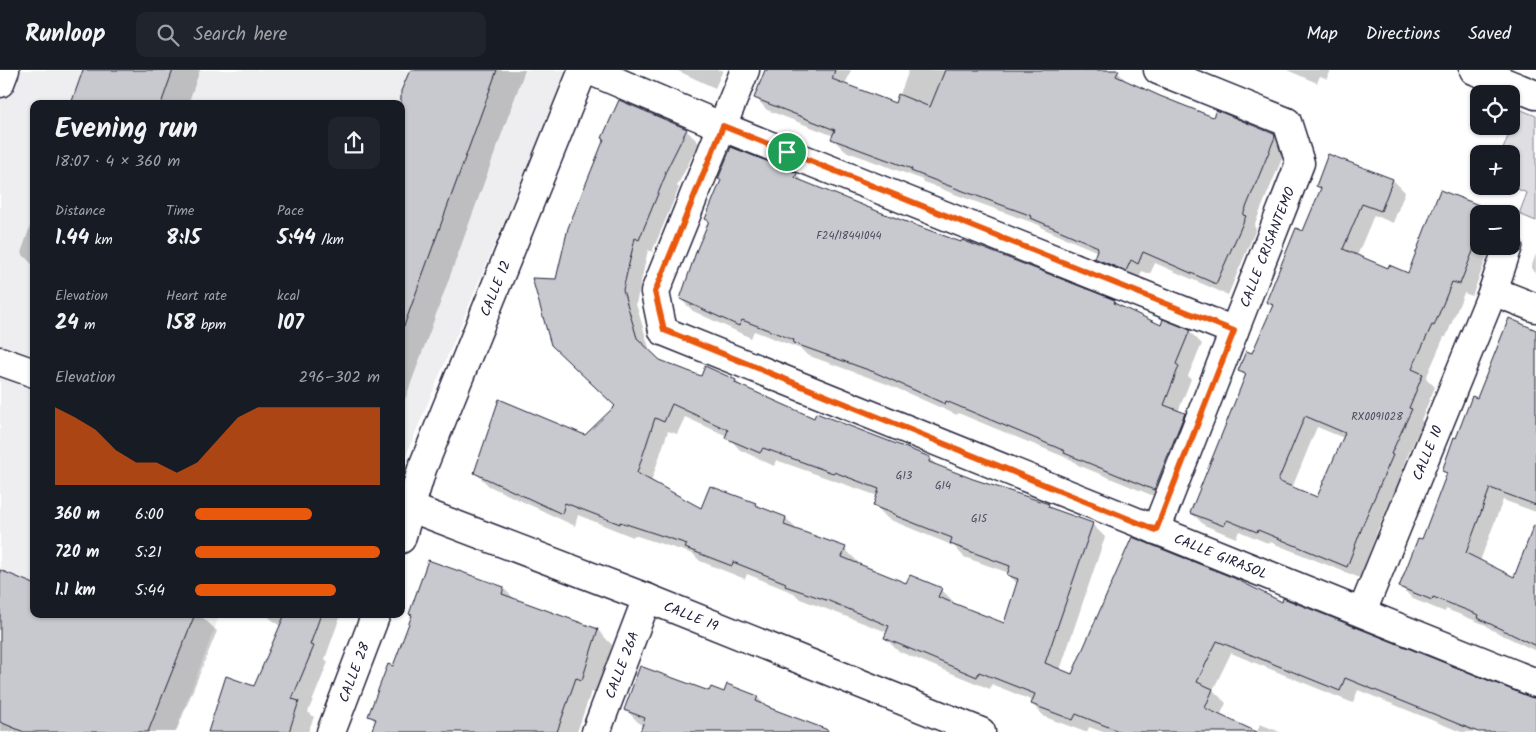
<!DOCTYPE html>
<html lang="en">
<head>
<meta charset="utf-8">
<style>
  body { margin:0; font-family:Kalam,sans-serif; background:#20242c; color:#f1f3f6; height:100vh; display:flex; flex-direction:column; font-size:19px; white-space:nowrap }
  * { box-sizing:border-box; margin:0 }
  p { font-size:16px; color:#9ea1a6 }
  .icon { flex:none; width:28px; height:28px; fill:none; stroke:currentColor; stroke-width:2; stroke-linecap:round; stroke-linejoin:round }
  .map { position:relative; flex:1; overflow:hidden }
  .sheet { position:absolute; left:30px; top:30px; width:375px; height:518px; display:flex; flex-direction:column; background:#171b24; border-radius:10px; box-shadow:0 1px 4px #0004 }
  .sheet>* { flex:none }
  .controls { position:absolute; left:1470px; top:15px; display:grid; gap:10px }
  .controls a { display:grid; place-items:center; width:50px; height:50px; border-radius:10px; background:#171b24; box-shadow:0 1px 4px #0004; font-size:25px }
  .pin { position:absolute; display:grid; place-items:center; width:42px; height:42px; color:#fff; margin:-21px; border:2px solid #fff; border-radius:50%; box-shadow:0 1px 5px #0007 }
  .round { display:grid; place-items:center; flex:none; width:52px; height:52px; border-radius:10px; background:#20242c }
  .summary { display:flex; align-items:center; justify-content:space-between; height:85px; padding:0 25px }
  h1 { font-size:28px; font-weight:700; line-height:38px }
  .figures { display:grid; grid-template-columns:repeat(3,1fr); gap:8px; height:85px; padding:5px 25px }
  .figures div { display:grid; align-content:center }
  .figures b { font-size:21px; font-weight:700 }
  .figures small { font-size:14px; font-weight:400 }
  .figures p { font-size:14px }
  .chart { height:140px; padding:10px 25px }
  .chart p { display:flex; justify-content:space-between }
  .chart svg { width:100%; height:90px; margin-top:5px; fill:#ea580c; opacity:.7 }
  ul { padding:0 25px; list-style:none; font-size:16px }
  li { display:grid; grid-template-columns:80px 60px 1fr; align-items:center; height:38px }
  li i { height:12px; border-radius:6px; background:#ea580c }
  header { display:flex; align-items:center; gap:30px; box-sizing:border-box; height:70px; padding:0 25px; background:#171b24; border-bottom:1px solid #363941 }
  header strong { font-size:24px }
  nav { display:flex; gap:28px; margin-inline-start:auto; font-size:18px }
  .search { width:350px; height:45px; background:#20242c; display:flex; align-items:center; gap:12px; box-sizing:border-box; padding:0 18px; border-radius:10px; color:#9ea1a6; font-size:19px }
  .map>svg:first-child { display:block }
  .built { fill:#eeeef1 }
  .green { fill:#dfdfe2; stroke:#80808e }
  .shadow { fill:#0003; fill-rule:evenodd }
  .building { fill:#c8c8cf; stroke:#22223b; fill-rule:evenodd }
  .lines { fill:none; stroke-linecap:round; stroke-linejoin:round }
  .minor-casing { stroke:#22223b; stroke-width:31 }
  .minor { stroke:#fff; stroke-width:28 }
  .route-casing { stroke:#fff; stroke-width:10 }
  .route { stroke:#ea580c; stroke-width:6 }
  .labels { text-anchor:middle; stroke-width:5; stroke-linejoin:round; paint-order:stroke }
  .number-label { font-size:11px; fill:#4c4c60 }
  .street-label { font-size:14px; fill:#22223b; stroke:#fff }
</style>
</head>
<body>
<header>
<strong>Runloop</strong>
<div class="search"><svg class="icon" aria-label="search" viewBox="0 0 24 24"><circle cx="10" cy="10" r="6"/><path d="M15 15l6 6"/></svg>Search here</div>
<nav><a>Map</a><a>Directions</a><a>Saved</a></nav>
</header>
<div class="map">
<svg width="1536" height="662" viewBox="0 0 1536 662">
  <rect width="100%" height="100%" fill="#fff"/>
  <filter id="ink" filterUnits="userSpaceOnUse"><feTurbulence type="fractalNoise" baseFrequency=".02" numOctaves="2"/><feDisplacementMap in="SourceGraphic" scale="10" xChannelSelector="R" yChannelSelector="G"/><feConvolveMatrix kernelMatrix="1 2 1 2 8 2 1 2 1" color-interpolation-filters="sRGB"/></filter>
  <g filter="url(#ink)">
    <path class="built" d="M0,0H568L401,397V34H34V544H220L175,662H0Z"/>
    <path class="green" d="M1519,39L1536,46V151L1519,144L1527,123L1510,116H1511V84H1501Z"/>
    <path class="shadow" d="M84,0H200L188,34H73Z
      M411,0H525L402,338L401,34H398Z
      M676,0H723L715,18Z
      M766,0H851L845,15L896,35L909,0H1112L1118,2L1128,13L1214,49L1274,65L1286,79L1254,156L1256,159L1228,225L1155,193L1150,204L1142,201L1138,212L1107,199L1095,188L1098,182L1044,159L1039,155L957,125L924,112L921,109L845,81L833,69L834,66L767,40L756,28Z
      M1287,0H1331L1327,9L1320,6L1317,13Z
      M686,60L699,73L677,116L679,118L652,182L648,180L636,234L650,281L660,291L701,308L736,311L743,318L815,349L816,344L930,388L938,397L972,410L1049,435L1054,441L1092,454L1105,467L1060,600L1073,605L1282,533L1530,629H1536V662H1461L1358,620L1353,633L1231,583L1213,620L1226,633L1220,646L1254,662H1103L1089,657L1087,662H1085L1045,647L1032,634L1033,631L992,614L990,619L898,581L885,568L887,562L800,529L794,523L747,504L745,509L700,491L693,484L634,465L633,467L578,445L575,456L489,416L476,403L585,367L616,336L557,210ZM685,347L727,366L740,380L774,396L776,390L878,426L875,435L888,449L954,476L964,487L1009,503L1008,505L1018,514L1005,554L953,534L954,532L941,519L907,515L857,495L858,492L845,479L799,462L786,448L758,438L755,435L702,439L651,412L668,361L677,364Z
      M1329,86L1393,110L1405,122L1393,153L1374,145L1357,186L1389,200L1409,205L1441,122L1489,140L1492,144H1479V176H1491L1472,226L1464,223L1446,267H1444L1426,308L1435,317L1421,350L1423,352L1403,396L1405,398L1378,459L1360,508L1270,472V474L1239,461L1236,468L1204,455L1192,443L1246,307L1240,301L1252,285L1273,237L1268,232L1303,163L1321,119L1318,116ZM1317,357L1344,368L1318,428L1292,418Z
      M796,104L805,113L876,142L1114,231L1120,237L1161,256L1163,251L1190,262L1202,274L1188,306L1191,309L1178,342L1184,344L1197,356L1166,431L1078,395L1072,390L958,343L957,345L887,314L807,285L801,279L754,261L751,268L693,241L681,229L710,152L706,149L722,111L720,109Z
      M34,145V196L21,183Z
      M1536,184V204L1531,198Z
      M1536,261V442L1503,430L1480,491L1515,508L1536,453V581L1492,560L1486,555L1446,539L1445,542L1413,529L1400,516L1423,471L1447,404L1444,401L1456,369L1477,330Z
      M0,502L34,544H199L217,561L176,662H0Z
      M503,518L516,530L598,560L612,575L597,624L591,622L577,662H372L376,652L370,646L394,597L413,546L410,544Z
      M265,544H341L325,589L328,592L308,642L314,647L308,662H209L255,618L281,557Z
      M342,544H350L349,547Z
      M710,623L757,627L767,637L828,662H641L643,657L626,640Z
      M1260,654L1280,662H1257Z"/>
    <path class="building" d="M83,0H173L161,34H71Z
      M410,0H497L404,256H401V21Z
      M765,0H835L832,9L895,33L898,24L930,37L945,0H1119L1116,6L1160,26L1213,47L1216,40L1274,64L1275,67L1243,145L1246,146L1216,214L1143,182L1138,194L1131,190L1126,201L1094,188L1098,177L1031,148L1032,146L944,114L911,101L912,99L831,69L835,60L754,28Z
      M619,30L687,59L665,103L666,104L639,170L635,168L623,220L637,268L660,290L701,306L705,296L736,310L735,313L814,348L816,343L930,387L929,392L973,409L1049,434L1048,437L1093,453L1045,593L1072,604L1132,467L1234,508L1282,532L1283,528L1530,627L1536,628V662H1478L1345,608L1340,621L1217,571L1197,612L1213,619L1205,638L1257,662H1121L1076,644L1073,650L1031,634L1035,624L979,602L977,607L884,568L889,556L829,531L785,516L786,513L733,492L732,496L685,478L687,474L620,452V454L565,433L562,444L474,403L499,329L585,365L615,336L551,275L532,208L556,209L568,158L604,69L602,68ZM672,334L728,360L725,368L760,383L763,378L833,403L834,402L879,419L873,436L896,445V446L952,468L950,474L1010,496L1007,505L1018,509L1004,553L938,527L942,518L910,505L906,513L842,487L846,477L784,455L786,447L755,435L756,433L710,416L701,438L637,403L655,348L664,352Z
      M731,77L797,103L795,108L877,141L961,172L962,170L998,184L1115,230L1114,233L1161,255L1163,249L1190,260L1176,294L1179,296L1164,335L1185,343L1154,420L1064,383L1065,381L991,350L946,331L945,334L874,302L793,273L794,270L742,250L739,256L680,229L697,179L709,151L705,149L721,110L718,109Z
      M1328,84L1393,109L1381,141L1362,134L1343,179L1388,198L1389,195L1408,203L1440,120L1479,135V166L1460,214L1452,212L1434,256L1432,255L1412,299L1423,304L1409,338L1412,339L1391,384L1393,385L1366,447L1347,497L1258,460L1257,462L1227,450L1224,456L1190,443L1246,304L1238,301L1246,281L1252,283L1273,235L1266,232L1296,158L1303,161L1321,118L1316,116ZM1305,346L1345,363L1317,427L1278,411Z
      M1509,248L1536,260V435L1490,418L1466,483L1514,507L1534,455L1536,456V576L1478,548L1479,545L1433,527L1432,530L1399,517L1418,468L1422,469L1447,403L1442,401L1454,367L1456,368L1472,326L1477,328Z
      M428,490L504,517L502,524L598,559L582,610L576,608L557,662H371L376,649L368,646L388,594L393,596L412,545L409,544Z
      M0,500L34,514V544H195L148,662H24L0,652Z
      M285,544H321L310,575L314,576L292,629L299,631L289,662H208L226,606L254,616Z
      M640,596L709,621L711,617L724,622L727,614L758,626L756,631L770,637V638L828,660L827,662H640L645,648L624,640Z"/>
    <g class="lines">
      <g class="minor-casing">
        <g id="minor">
          <path d="M589,0L723,57L1234,261"/>
          <path id="s1" d="M745,0L655,222L663,261L1536,613"/>
          <path d="M1474,0L1536,25"/>
          <path d="M0,13L5,0"/>
          <path d="M1493,221L1536,238"/>
          <path d="M0,291L34,303"/>
          <path id="s2" d="M401,434L647,528L981,662"/>
          <path id="s3" d="M1156,460L1300,93L1287,52L1158,0"/>
          <path id="s4" d="M401,469L422,399L583,0"/>
          <path id="s5" d="M1362,542L1493,221L1508,176"/>
          <path id="s6" d="M331,662L376,544"/>
          <path id="s7" d="M596,662L647,528"/>
        </g>
      </g>
      <use href="#minor" class="minor"/>
    </g>
  </g>
  <g class="lines" filter="url(#ink)">
    <g class="route-casing">
      <path id="route" d="M723,56L1234,261L1156,460L664,260L655,222Z"/>
    </g>
    <use href="#route" class="route"/>
  </g>
  <g class="labels">
    <g class="number-label">
      <text x="849" y="169">F24/18441044</text>
      <text x="1377" y="350">RX0091028</text>
      <text x="904" y="409">G13</text>
      <text x="943" y="419">G14</text>
      <text x="979" y="452">G15</text>
    </g>
    <g class="street-label">
      <text dy="5" stroke="none"><textPath href="#s3" startOffset="304">CALLE CRISANTEMO</textPath></text>
      <text dy="5" stroke="none"><textPath href="#s4" startOffset="268">CALLE 12</textPath></text>
      <text dy="5" stroke="none"><textPath href="#s5" startOffset="172">CALLE 10</textPath></text>
      <text dy="5" stroke="none"><textPath href="#s1" startOffset="881">CALLE GIRASOL</textPath></text>
      <text dy="5" stroke="none"><textPath href="#s2" startOffset="311">CALLE 19</textPath></text>
      <text dy="5" stroke="none"><textPath href="#s7" startOffset="72">CALLE 26A</textPath></text>
      <text dy="5" stroke="none"><textPath href="#s6" startOffset="64">CALLE 28</textPath></text>
    </g>
  </g>
</svg>
<div class="controls">
<a><svg class="icon" aria-label="locate" viewBox="0 0 24 24"><circle cx="12" cy="12" r="6"/><path d="M12 2v4M12 18v4M2 12h4M18 12h4"/></svg></a>
<a>+</a>
<a>−</a>
</div>
<div class="pin" style="left:787px;top:82px;background:#1e9e55"><svg class="icon" aria-label="arrive" viewBox="0 0 24 24"><path d="M6 21V4h12l-3 4 3 4H6"/></svg></div>
<section class="sheet">
<div class="summary"><div><h1>Evening run</h1><p>18:07 · 4 × 360 m</p></div><a class="round"><svg class="icon" aria-label="share" viewBox="0 0 24 24"><path d="M12 15V3M7 8l5-5 5 5M5 13v7h14v-7"/></svg></a></div>
<div class="figures">
<div><p>Distance</p><b>1.44<small> km</small></b></div>
<div><p>Time</p><b>8:15</b></div>
<div><p>Pace</p><b>5:44<small> /km</small></b></div>
</div>
<div class="figures">
<div><p>Elevation</p><b>24<small> m</small></b></div>
<div><p>Heart rate</p><b>158<small> bpm</small></b></div>
<div><p>kcal</p><b>107</b></div>
</div>
<div class="chart"><p><span>Elevation</span>296–302 m</p>
<svg viewBox="0 0 160 44" preserveAspectRatio="none"><path d="M0 44V6L10 11L20 17L30 27L40 33L50 33L60 38L70 33L80 22L90 11L100 6L110 6L120 6L130 6L140 6L150 6L160 6V44z"/></svg>
</div>
<ul>
<li><b>360 m</b>6:00<i style="width:63%"></i></li>
<li><b>720 m</b>5:21<i style="width:100%"></i></li>
<li><b>1.1 km</b>5:44<i style="width:76%"></i></li>
</ul>
</section>
</div>
</body>
</html>
